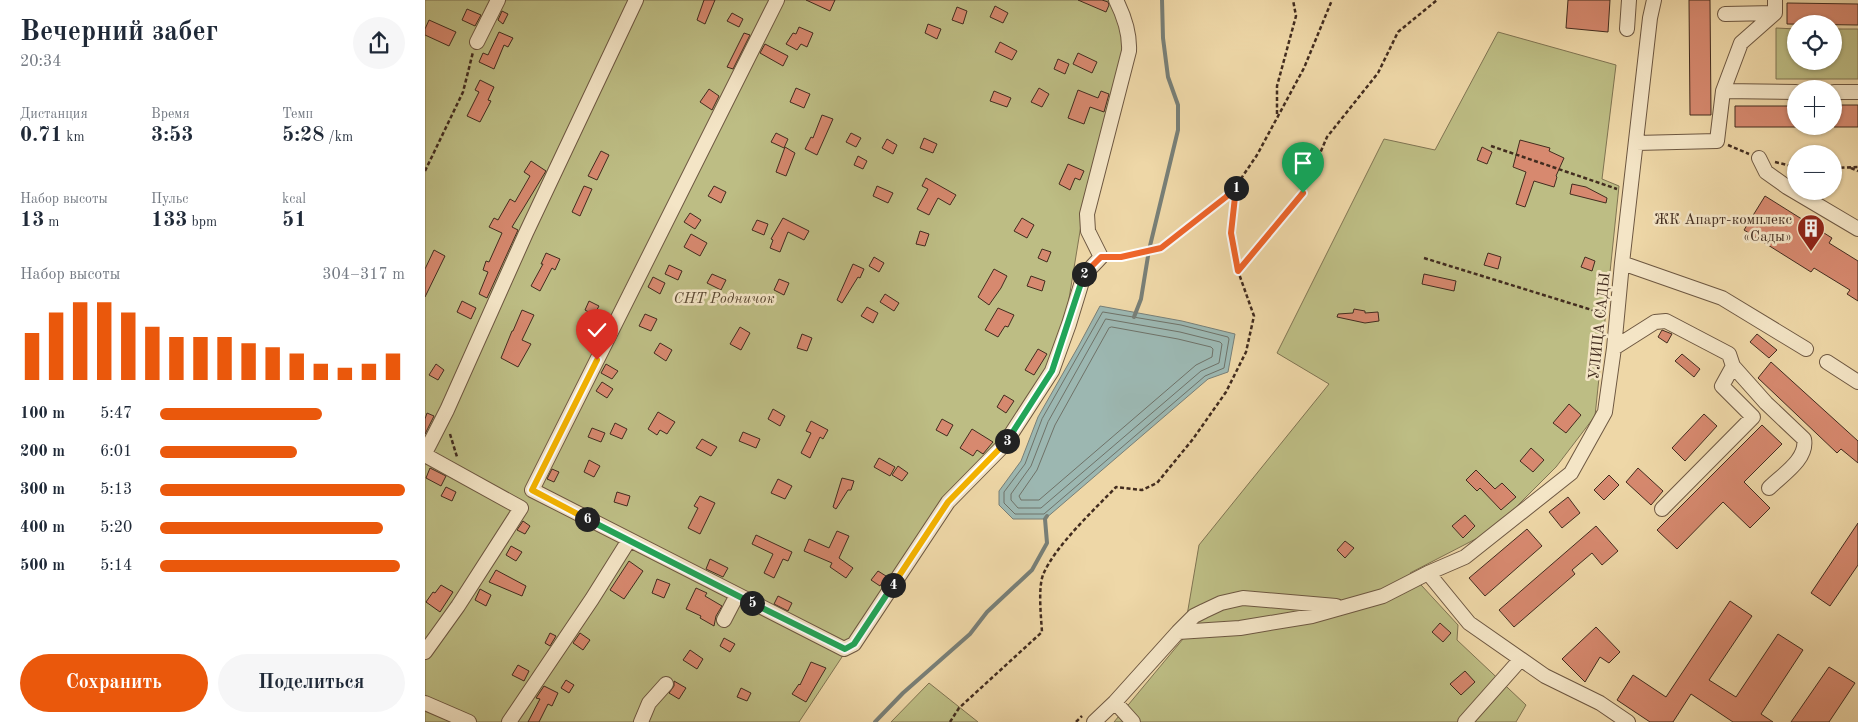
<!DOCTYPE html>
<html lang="ru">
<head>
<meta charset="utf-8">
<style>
  body { margin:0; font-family:"Old Standard TT",serif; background:#f6f6f7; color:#1f2937; height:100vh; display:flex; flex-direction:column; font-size:19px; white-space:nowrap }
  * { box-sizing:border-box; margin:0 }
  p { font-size:16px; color:#747a83 }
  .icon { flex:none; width:28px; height:28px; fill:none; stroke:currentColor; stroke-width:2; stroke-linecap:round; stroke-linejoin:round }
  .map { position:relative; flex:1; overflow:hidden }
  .side { display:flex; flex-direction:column; background:#fff; width:425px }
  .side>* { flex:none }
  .tools { position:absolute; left:1362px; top:15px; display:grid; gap:10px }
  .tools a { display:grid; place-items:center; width:55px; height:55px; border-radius:50%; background:#fff; box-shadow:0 1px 4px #0004; font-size:25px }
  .pin { position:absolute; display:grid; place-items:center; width:42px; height:42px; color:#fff; margin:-51px -21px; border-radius:50% 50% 50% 0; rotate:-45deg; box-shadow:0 0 5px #0007 }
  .pin .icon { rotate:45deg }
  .km { position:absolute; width:25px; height:25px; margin:-12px; border-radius:50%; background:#222; color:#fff; font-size:14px; line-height:25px; text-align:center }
  .round { display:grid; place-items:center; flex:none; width:52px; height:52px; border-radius:26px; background:#f6f6f7 }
  .head { display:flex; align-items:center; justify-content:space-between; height:85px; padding:0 20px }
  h1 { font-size:28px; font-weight:600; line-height:38px }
  .stats { display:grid; grid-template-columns:repeat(3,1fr); gap:8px; height:85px; padding:5px 20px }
  .stats div { display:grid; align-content:center }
  .stats b { font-size:21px; font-weight:600 }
  .stats small { font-size:14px; font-weight:400 }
  .stats p { font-size:14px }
  .chart { height:140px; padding:10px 20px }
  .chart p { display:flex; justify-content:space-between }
  .chart svg { width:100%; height:90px; margin-top:5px; stroke:#ea580c; stroke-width:6 }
  .cta { display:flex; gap:10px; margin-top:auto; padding:10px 20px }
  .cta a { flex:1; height:58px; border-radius:30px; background:#ea580c; color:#fff; font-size:20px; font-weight:600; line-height:58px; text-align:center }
  .cta a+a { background:#f6f6f7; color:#1f2937 }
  ul { padding:0 20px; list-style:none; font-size:16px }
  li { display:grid; grid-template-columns:80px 60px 1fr; align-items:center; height:38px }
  li i { height:12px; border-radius:6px; background:#ea580c }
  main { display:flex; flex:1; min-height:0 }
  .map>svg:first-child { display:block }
  .green { fill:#bdbd84; stroke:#807452 }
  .water { fill:#9cb7b1; stroke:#787f77 }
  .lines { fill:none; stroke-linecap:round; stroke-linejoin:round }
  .shore { stroke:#6f7268; stroke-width:1 }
  .stream { stroke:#787f77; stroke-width:4 }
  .building { fill:#d7896f; stroke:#422c1f }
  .minor-casing { stroke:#6d5741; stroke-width:16 }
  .path { stroke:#422c1f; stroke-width:2.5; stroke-dasharray:4 2.5; stroke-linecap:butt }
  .minor { stroke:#f4e5c6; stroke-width:14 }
  .split-1-casing { stroke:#fff; stroke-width:10 }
  .split-2-casing { stroke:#fff; stroke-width:10 }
  .split-3-casing { stroke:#fff; stroke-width:10 }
  .split-4-casing { stroke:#fff; stroke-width:10 }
  .split-5-casing { stroke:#fff; stroke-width:10 }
  .split-6-casing { stroke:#fff; stroke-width:10 }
  .split-7-casing { stroke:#fff; stroke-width:10 }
  .split-1 { stroke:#f0652b; stroke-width:6 }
  .split-2 { stroke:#f0652b; stroke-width:6 }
  .split-3 { stroke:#22a559; stroke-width:6 }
  .split-4 { stroke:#f5b400; stroke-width:6 }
  .split-5 { stroke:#22a559; stroke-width:6 }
  .split-6 { stroke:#22a559; stroke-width:6 }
  .split-7 { stroke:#f5b400; stroke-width:6 }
  .labels { text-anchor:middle; stroke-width:5; stroke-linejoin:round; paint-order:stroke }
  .poi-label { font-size:15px; fill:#422c1f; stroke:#f4e5c6; text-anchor:end }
  .park-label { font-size:15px; font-style:italic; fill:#5b4933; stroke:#f4e5c6 }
  .street-label { font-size:15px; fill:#422c1f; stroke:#f4e5c6 }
</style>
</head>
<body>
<main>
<section class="side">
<div class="head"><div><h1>Вечерний забег</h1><p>20:34</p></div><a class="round"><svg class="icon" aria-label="share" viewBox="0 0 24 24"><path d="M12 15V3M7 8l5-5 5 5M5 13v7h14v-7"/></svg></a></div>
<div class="stats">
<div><p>Дистанция</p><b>0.71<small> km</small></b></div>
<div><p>Время</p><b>3:53</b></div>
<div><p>Темп</p><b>5:28<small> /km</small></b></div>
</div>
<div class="stats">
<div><p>Набор высоты</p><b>13<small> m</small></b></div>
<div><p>Пульс</p><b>133<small> bpm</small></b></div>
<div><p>kcal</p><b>51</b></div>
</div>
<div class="chart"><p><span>Набор высоты</span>304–317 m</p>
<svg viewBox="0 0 160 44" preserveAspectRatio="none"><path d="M5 44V21M15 44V11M25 44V6M35 44V6M45 44V11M55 44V18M65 44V23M75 44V23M85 44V23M95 44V26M105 44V28M115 44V31M125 44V36M135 44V38M145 44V36M155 44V31"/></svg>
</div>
<ul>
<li><b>100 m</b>5:47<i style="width:66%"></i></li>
<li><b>200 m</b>6:01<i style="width:56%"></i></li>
<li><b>300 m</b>5:13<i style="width:100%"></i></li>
<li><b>400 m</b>5:20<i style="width:91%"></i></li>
<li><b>500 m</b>5:14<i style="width:98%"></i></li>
</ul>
<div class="cta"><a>Сохранить</a><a>Поделиться</a></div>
</section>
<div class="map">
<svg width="1433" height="722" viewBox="0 0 1433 722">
  <rect width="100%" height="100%" fill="#eed7a7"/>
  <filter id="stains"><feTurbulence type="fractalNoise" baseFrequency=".004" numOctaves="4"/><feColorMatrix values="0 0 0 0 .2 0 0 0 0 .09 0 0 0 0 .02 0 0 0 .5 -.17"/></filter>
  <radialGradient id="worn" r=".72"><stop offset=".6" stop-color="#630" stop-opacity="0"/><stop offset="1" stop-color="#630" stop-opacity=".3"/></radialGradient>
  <path class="green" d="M0,0H686L704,40L658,213L641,317L619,378L572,445L532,483L374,722H0Z
    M1351,28L1371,29V61H1409V29H1433V79H1351Z
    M1073,32L1191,65L1177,179L1194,186L1170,416L1131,467L1068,530L985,573L1033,625L1032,640L1101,705L1091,722H689L758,639L774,545L904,384L852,353L959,139L1010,150Z
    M504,683L553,722H466Z"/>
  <path class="water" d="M675,306L757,321L810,334L803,372L783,379L620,519H588L574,505V491L596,461L613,417L653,347Z"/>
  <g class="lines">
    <path class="shore" d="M678,312L756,325L803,337L804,339L799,368L780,376L619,514H590L579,503V492L600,464L617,419Z
      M681,319L755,332L795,342L797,344L794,363L776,371L616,508H593L586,500V494L606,466L623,422Z
      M687,327L753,339L786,347L788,349L787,357L771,365L614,500H596L594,496L612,470L630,425L684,328Z"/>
    <path class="stream" d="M709,317L716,299L724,250L753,130V105L743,77L738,38L737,0
      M450,722L478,693L545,634L562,612L607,570L622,543L620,519L622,516"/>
  </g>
  <path class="building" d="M279,0H290L280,24L272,20Z
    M381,0H410L405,11Z
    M653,0H677L683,2L684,5L681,12Z
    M1143,0H1185L1183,32L1141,28Z
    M1264,0H1285L1286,115H1265Z
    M1362,3L1433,4V25L1362,24Z
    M570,6L583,13L578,23L565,17Z
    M532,7L542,11L538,24L527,20Z
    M42,9L56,15L50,26L37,20Z
    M77,11L83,14L78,24L73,20Z
    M307,13L318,19L314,27L302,21Z
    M4,20L31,32L24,46L0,35V29Z
    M503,24L516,29L512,39L500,33Z
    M374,27L388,33L382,47L376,44L372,50L361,44L368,33L371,34Z
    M74,32L88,38L83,47L79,45L69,69L54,62L58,53L63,55Z
    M319,33L325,35L308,69L302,67Z
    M575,42L592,51L587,60L570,52Z
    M340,44L363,56L358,66L335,53Z
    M653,53L672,62L667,73L648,64Z
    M633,59L644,64L640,74L629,69Z
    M55,80L69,87L63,100L66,101L55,122L42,116L54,92L50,90Z
    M371,88L385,94L379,108L365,102Z
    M614,88L624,94L617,107L606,102Z
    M284,89L294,96L287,110L275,102Z
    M653,90L673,98L676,91L684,94L679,112L665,107L659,124L643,118Z
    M569,91L586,98L582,107L565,101Z
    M1409,105H1433V127H1409Z
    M1310,106H1371V127H1310Z
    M397,115L408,119L392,155L380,149L386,137L388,138Z
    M351,133L363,139L359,148L346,142Z
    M426,133L436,138L431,147L421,142Z
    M499,138L512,144L508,153L495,148Z
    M462,139L472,145L468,154L457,148Z
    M1095,140L1125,148L1124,151L1139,158L1131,176L1132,177L1129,187L1109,181L1100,207L1091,204L1101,172L1088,167Z
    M360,147L370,153L361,176L351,172Z
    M1057,147L1067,152L1062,164L1052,160Z
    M176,151L184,155L172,180L163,176Z
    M433,156L442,161L438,169L429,165Z
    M106,161L121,171L87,227L93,230L62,298L54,294L63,272L58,270L61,261L64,262L77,233L64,227L69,218L73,220L85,199L90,202L105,176L99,172Z
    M643,164L659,171L655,180L650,178L645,190L634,184Z
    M501,178L531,195L525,205L513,198L504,215L492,209L503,189L497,186Z
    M1147,184L1161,187L1182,198L1181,203L1145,194Z
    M159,186L167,189L155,216L147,212Z
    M289,186L301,192L296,203L283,196Z
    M452,186L468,193L463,203L448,196Z
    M1340,196L1407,238L1404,243L1433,261V301L1422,294L1425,290L1389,268L1386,272L1319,230Z
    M265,213L276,220L270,229L259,222Z
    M358,218L384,231L379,240L363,232L355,252L345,248L348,240L346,239Z
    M597,218L609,225L602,238L589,231Z
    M332,220L343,224L339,235L327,230Z
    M495,231L504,234L500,246L491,244Z
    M266,234L282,243L275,256L259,247Z
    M617,249L626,252L622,262L613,258Z
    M9,250L20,256L0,297V269Z
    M121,253L135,259L130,270L127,268L115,291L106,286L118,264H116Z
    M1063,253L1076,257L1073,269L1059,265Z
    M449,257L459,263L454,272L444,266Z
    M1160,257L1170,261L1167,271L1156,267Z
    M428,264L439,269L435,278L433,277L417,303L412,300Z
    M244,265L257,271L253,280L240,274Z
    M569,269L582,276L576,288L564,305L553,297Z
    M287,274L301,280L296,290L282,283Z
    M999,274L1031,281L1029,291L997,284Z
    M606,276L620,281L617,291L602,286Z
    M228,277L240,283L235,294L223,287Z
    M354,279L364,283L359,295L349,290Z
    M460,294L474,303L469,311L455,302Z
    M37,301L51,308L46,319L32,312Z
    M164,301L174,306L169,315L160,310Z
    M442,307L453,313L448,323L436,316Z
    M573,308L589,315L583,327L580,326L573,337L560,330Z
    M929,309L940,311V313L953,312L954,321L940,323L912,317L913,314L928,313Z
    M97,310L109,315L97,340L106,344L93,367L76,358L87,331H88Z
    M220,314L232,319L226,331L214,326Z
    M315,327L325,333L316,350L305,344Z
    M1237,330L1247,334L1242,343L1233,337Z
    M377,334L387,338L382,351L372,348Z
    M1332,334L1352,350L1344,358L1325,342Z
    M235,343L247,350L241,361L229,353Z
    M613,349L622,354L609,375L600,370Z
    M1257,354L1275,369L1269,377L1250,361Z
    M1346,362L1433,441V463L1416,449L1412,453L1333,378Z
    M11,364L19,370L13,380L4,375Z
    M181,364L193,371L187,379L176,373Z
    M177,382L188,389L182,398L171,391Z
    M579,395L589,401L581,413L572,407Z
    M1144,404L1156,415L1141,433L1128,423Z
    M348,409L360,416L355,426L343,419Z
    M233,412L250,422L242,434L235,430L232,435L223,429Z
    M2,413L9,416L0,434V419Z
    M1279,414L1292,426L1260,461L1247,448Z
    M517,419L528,425L522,436L511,430Z
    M386,421L403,430L398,439L395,437L385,458L376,453L386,433L381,431Z
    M190,423L202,429L197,439L185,434Z
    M1337,425L1357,444L1319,482L1345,508L1325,528L1298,502L1252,549L1232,530Z
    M167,428L180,433L176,442L163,437Z
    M547,429L568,442L558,454L552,450L548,456L535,448Z
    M318,432L335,439L331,448L314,441Z
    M277,439L292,447L286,456L271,448Z
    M1106,448L1119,460L1108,472L1095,461Z
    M454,458L470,467L465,476L449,467Z
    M164,460L175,466L169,477L159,472Z
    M473,466L483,473L477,481L467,475Z
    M5,468L21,476L16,486L1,478Z
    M1213,468L1238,491L1226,505L1201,482Z
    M127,469L134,472L129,482L122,479Z
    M1051,470L1070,489L1077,483L1091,497L1076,510L1055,488L1052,491L1041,480Z
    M1184,475L1194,485L1179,500L1169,490Z
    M417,478L429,481L426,490H423L411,509L408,507Z
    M353,479L367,486L360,499L346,493Z
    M21,487L31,492L27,501L16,496Z
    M192,492L205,496L202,506L189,502Z
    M275,496L290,503L275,534L263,528L273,508L269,506Z
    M1143,497L1155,513L1137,528L1124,512Z
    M1040,515L1050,526L1038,538L1027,526Z
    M98,521L105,526L100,534L92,530Z
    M1433,523V565L1405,606L1386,593Z
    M1171,526L1193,551L1177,565L1167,553L1147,570L1150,574L1089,627L1074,610Z
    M1102,529L1117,546L1060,596L1044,578Z
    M412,531L424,536L414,558L428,568L421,578L405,567L407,563L379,551L384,539L404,548Z
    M331,535L367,552L363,561L358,559L349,578L339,573L348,554L327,544Z
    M920,541L929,548L920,558L912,550Z
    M86,546L97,552L91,561L81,555Z
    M285,559L303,568L298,577L281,569Z
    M204,561L218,571L199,599L185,590Z
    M71,570L101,586L97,596L64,582Z
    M453,571L461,576L455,586L446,580Z
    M232,579L245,584L239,598L227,593Z
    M16,585L28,592L15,612L1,602L8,592L10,593Z
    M271,588L282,593L280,596L297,606L291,616L289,626L275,618L276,616L261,609Z
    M55,589L66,595L61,606L50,600Z
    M353,596L367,603L363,611L349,604Z
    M1305,601L1327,616L1284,680L1311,697L1353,634L1378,650L1336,714L1348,722H1308L1266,694L1248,722H1225L1192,700L1208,675L1241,697Z
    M1015,623L1026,633L1018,642L1007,632Z
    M1171,627L1195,652L1184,663L1175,657L1160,682L1137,659Z
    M125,633L131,636L125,646L120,643Z
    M155,633L165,640L158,650L148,643Z
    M299,638L310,644L305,652L295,646Z
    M265,650L278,659L272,669L258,660Z
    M386,662L401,668L381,702L367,694L374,684L375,685Z
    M93,665L104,671L99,681L87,675Z
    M1404,667L1430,683L1404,722H1366Z
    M1040,671L1050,682L1036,695L1025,684Z
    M141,680L149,685L144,693L136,688Z
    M249,681L261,688L254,699L244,693L249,686Z
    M119,686L133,693L127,706L123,704L114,722H103L115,699L111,698Z
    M316,688L326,693L322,701L312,697Z"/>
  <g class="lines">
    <g class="minor-casing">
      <path id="minor" d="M352,0L107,490L419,649L429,644L523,502L579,445L627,371L644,324L659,275L676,257L663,231L662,214L704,51C705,33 699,16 691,0
        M1300,14L1350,13
        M1202,29L1204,0
        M52,42L73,0
        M1298,91L1371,92
        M1409,92H1433
        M1211,143L1292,141L1298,91L1316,43L1350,13V0
        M1334,158L1341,172L1362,187L1433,229
        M1197,263L1297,298L1381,349
        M1189,348L1230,322L1241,321L1304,354L1308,366L1297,386L1328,417L1237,509
        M1402,362L1433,382
        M1308,366L1341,403L1379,439C1383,459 1357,475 1344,488
        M0,453L22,410L101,233L211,0
        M0,455L96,508L33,606L0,652
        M1003,573L1044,623L1120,676L1175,703L1203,722
        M299,620L312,595
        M753,632L815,628L887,616L958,596L1003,573L1040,557L1146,473L1180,412L1189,348L1197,263L1225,18L1229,0
        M690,702L708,722
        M0,703L44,722
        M84,722L167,599L204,540
        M216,722L224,703L241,684
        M669,722L690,702L753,632L769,616L779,611L796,603L818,598L911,606
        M1040,722L1095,660"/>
    </g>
    <path class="path" d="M852,114V86L871,16L868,0
      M1303,145L1324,154
      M1066,146L1192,189
      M1350,162L1371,167
      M1409,168L1433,167
      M1426,168L1433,171
      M0,171L38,92L48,52
      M811,186L806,233L813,271
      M687,257H696L736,248L801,197L811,186L832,155L879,68L907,0
      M999,258L1180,314
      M25,434L32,457
      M525,722L534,708L617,632C616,617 613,588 618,575C629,547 670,509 691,487L717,490L732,483L768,439L801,392L821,352L829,316L813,271L878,193L902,137L953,73L973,32L1012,0
      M651,722L657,716"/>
    <use href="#minor" class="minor"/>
  </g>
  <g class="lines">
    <g class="split-1-casing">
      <path id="split-1" d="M811,188L806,233L813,271L878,193"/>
    </g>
    <g class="split-2-casing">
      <path id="split-2" d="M659,274L676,257H696L736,248L801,197L811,186V188"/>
    </g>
    <g class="split-3-casing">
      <path id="split-3" d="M582,441L627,371L659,274"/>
    </g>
    <g class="split-4-casing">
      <path id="split-4" d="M468,585L523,502L582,441"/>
    </g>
    <g class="split-5-casing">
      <path id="split-5" d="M327,603L420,649L429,644L468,585"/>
    </g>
    <g class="split-6-casing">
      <path id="split-6" d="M162,519L327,603"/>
    </g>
    <g class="split-7-casing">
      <path id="split-7" d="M162,519L107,490L172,360"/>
    </g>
    <use href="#split-1" class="split-1"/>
    <use href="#split-2" class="split-2"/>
    <use href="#split-3" class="split-3"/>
    <use href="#split-4" class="split-4"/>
    <use href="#split-5" class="split-5"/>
    <use href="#split-6" class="split-6"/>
    <use href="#split-7" class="split-7"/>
  </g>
  <defs>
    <g id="building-pin" transform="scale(1.4375)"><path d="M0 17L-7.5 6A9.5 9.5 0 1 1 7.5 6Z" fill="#8f2418" stroke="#f4e5c6"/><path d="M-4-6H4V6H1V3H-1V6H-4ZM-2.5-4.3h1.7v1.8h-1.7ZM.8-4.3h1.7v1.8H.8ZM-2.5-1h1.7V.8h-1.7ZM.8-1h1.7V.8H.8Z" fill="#fff"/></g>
  </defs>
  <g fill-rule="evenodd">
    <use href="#building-pin" x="1386" y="228"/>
  </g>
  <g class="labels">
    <g class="poi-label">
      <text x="1367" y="224">ЖК Апарт-комплекс<tspan x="1367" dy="17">«Сады»</tspan></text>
    </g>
    <g class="park-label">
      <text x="299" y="303">СНТ Родничок</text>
    </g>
    <g class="street-label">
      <text transform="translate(1174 326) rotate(-84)" y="5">УЛИЦА САДЫ</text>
    </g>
  </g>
  <rect width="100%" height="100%" filter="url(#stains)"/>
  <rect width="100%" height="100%" fill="url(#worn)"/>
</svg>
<div class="tools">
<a><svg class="icon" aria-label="locate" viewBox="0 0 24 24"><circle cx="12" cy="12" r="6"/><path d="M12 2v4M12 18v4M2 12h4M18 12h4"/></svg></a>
<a>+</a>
<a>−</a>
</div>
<div class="pin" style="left:878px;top:193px;background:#1e9e55"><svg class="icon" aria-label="arrive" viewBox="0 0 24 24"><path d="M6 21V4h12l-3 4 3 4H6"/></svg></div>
<div class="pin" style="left:172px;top:360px;background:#d93025"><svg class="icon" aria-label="check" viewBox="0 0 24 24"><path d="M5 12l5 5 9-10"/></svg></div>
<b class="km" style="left:811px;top:188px">1</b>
<b class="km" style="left:659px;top:274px">2</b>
<b class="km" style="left:582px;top:441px">3</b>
<b class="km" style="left:468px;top:585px">4</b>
<b class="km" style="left:327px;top:603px">5</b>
<b class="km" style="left:162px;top:519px">6</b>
</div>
</main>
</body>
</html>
